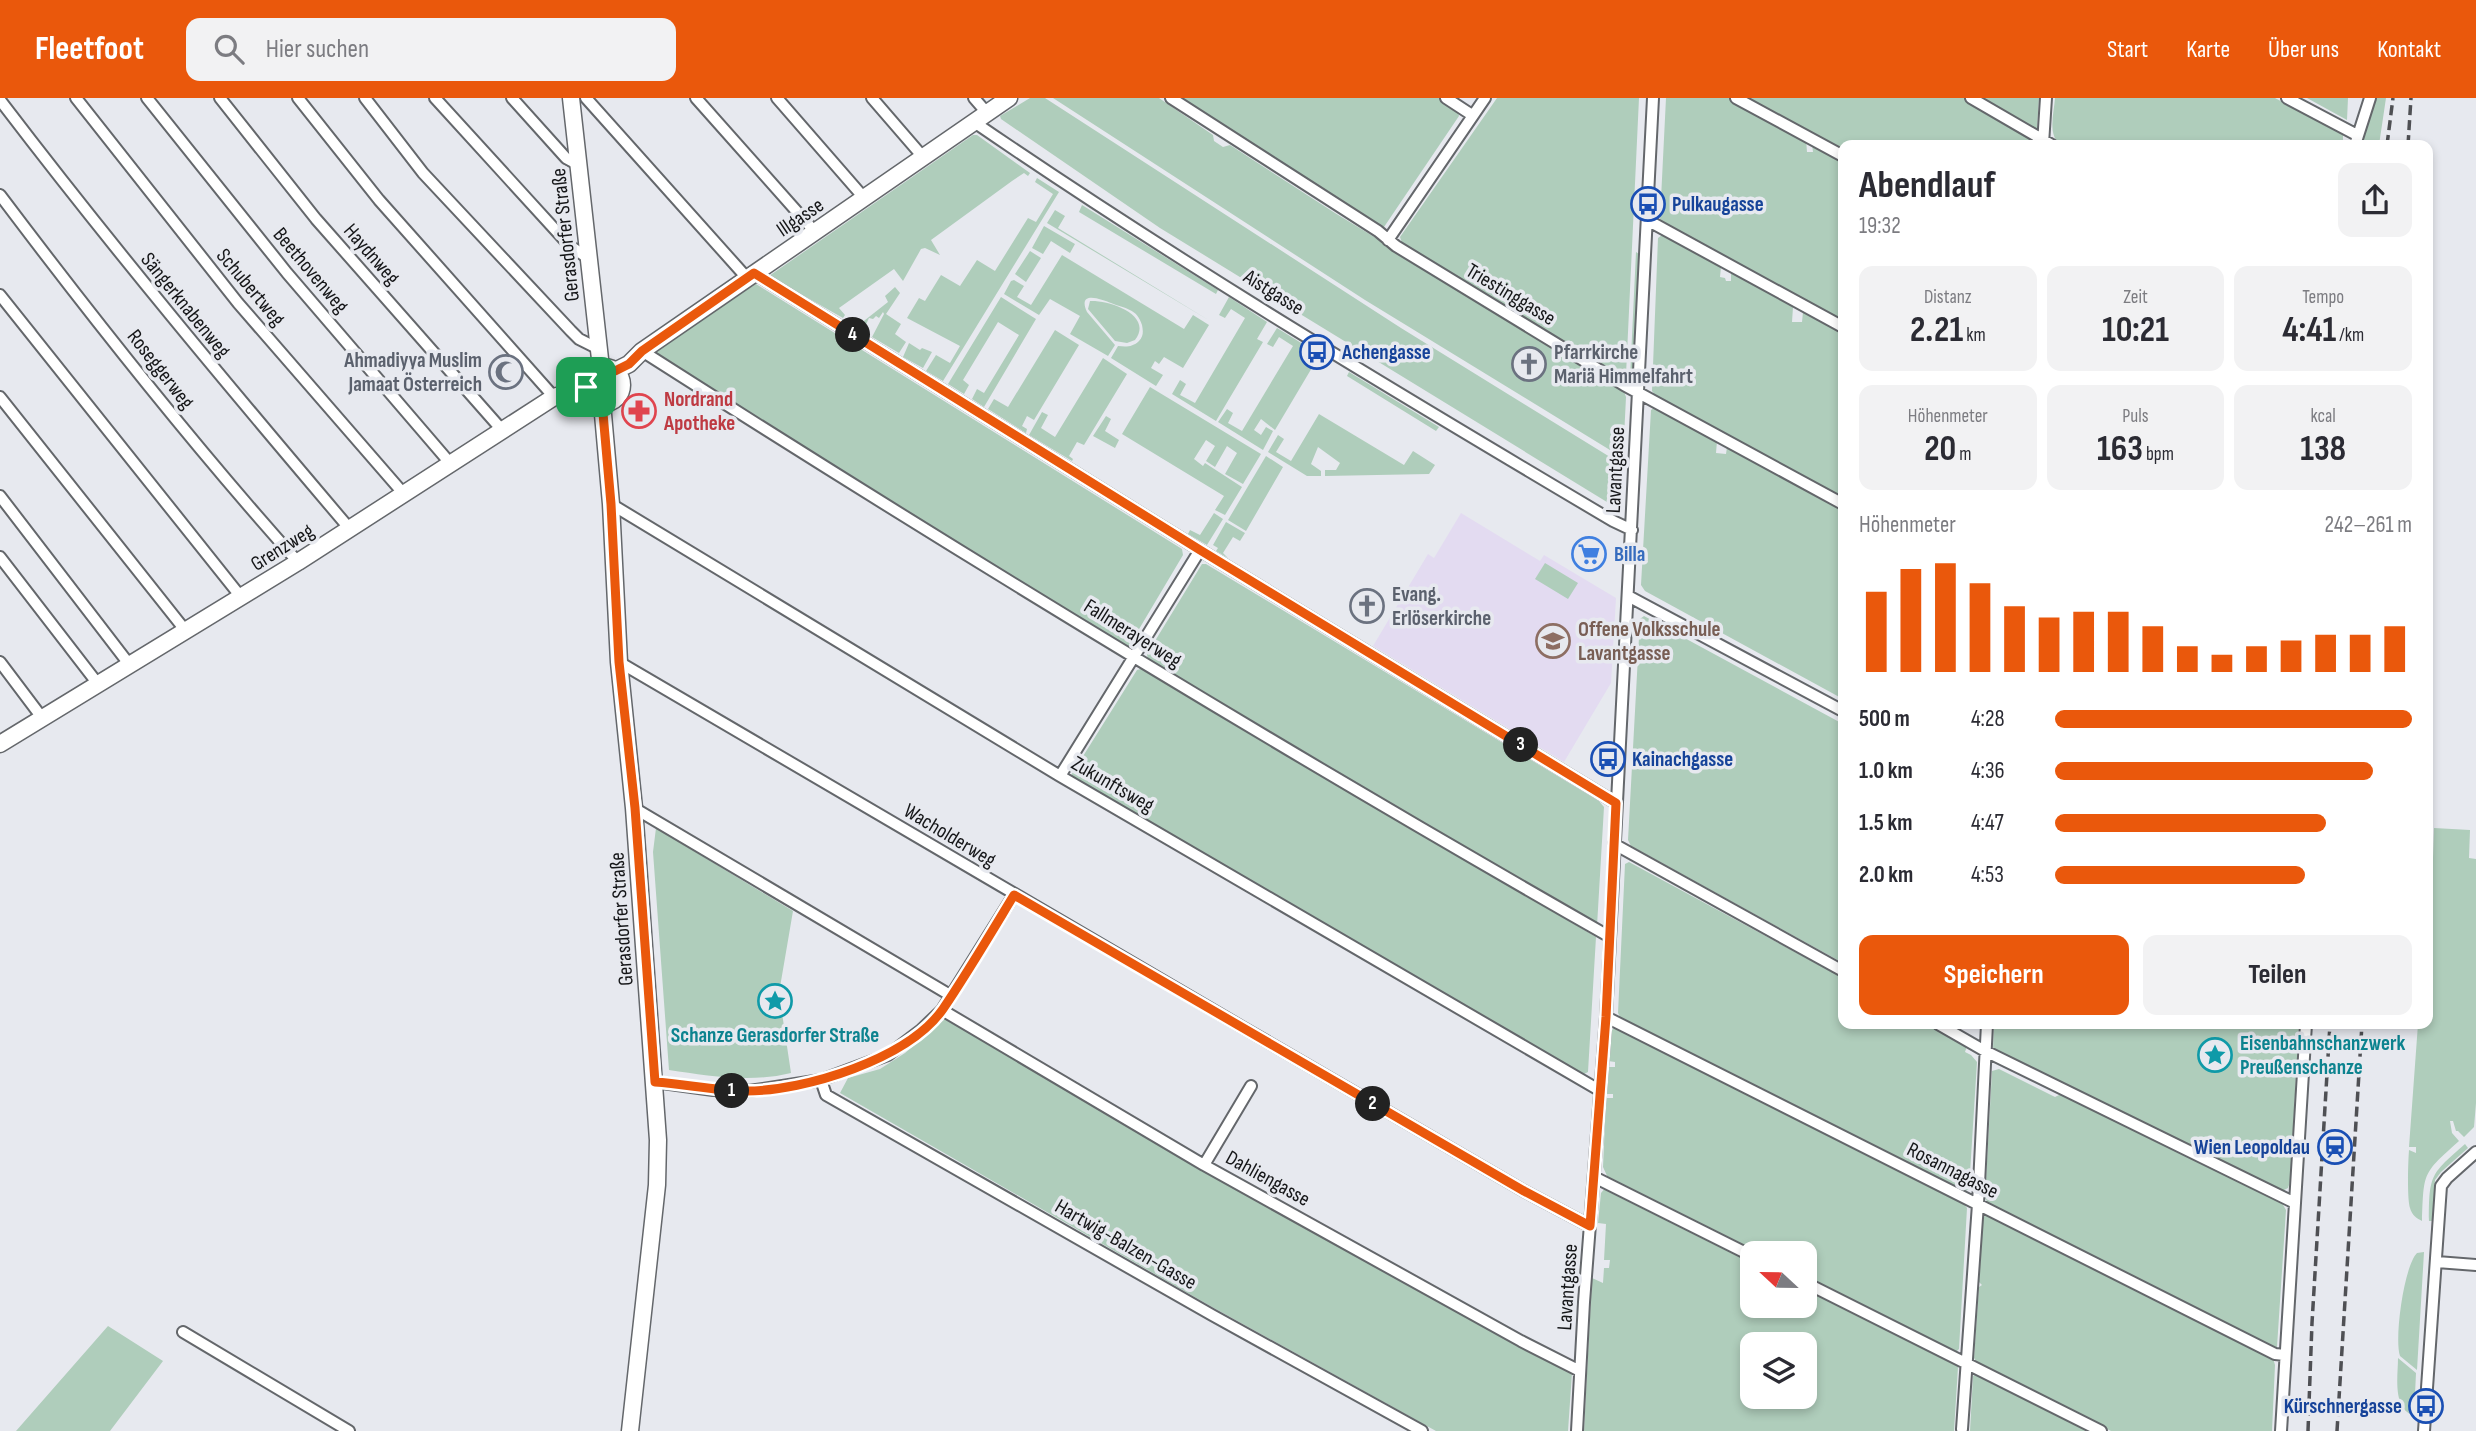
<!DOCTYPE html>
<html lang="de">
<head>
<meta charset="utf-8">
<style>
  body { margin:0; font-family:"Sofia Sans Condensed",sans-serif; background:#f2f2f3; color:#2b2b33; height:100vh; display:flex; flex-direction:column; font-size:26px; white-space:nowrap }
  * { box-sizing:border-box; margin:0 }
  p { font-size:23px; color:#7c7c81 }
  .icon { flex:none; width:38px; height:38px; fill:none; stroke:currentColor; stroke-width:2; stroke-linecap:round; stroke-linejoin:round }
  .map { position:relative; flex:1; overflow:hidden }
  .drawer { position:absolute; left:1838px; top:42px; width:595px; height:889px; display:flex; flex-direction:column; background:#fff; border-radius:14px; box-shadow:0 4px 10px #0003 }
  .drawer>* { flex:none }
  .needle { width:46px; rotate:292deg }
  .controls { position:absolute; left:1740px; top:1143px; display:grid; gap:14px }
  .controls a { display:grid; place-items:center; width:77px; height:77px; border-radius:14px; background:#fff; box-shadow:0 4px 10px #0003; font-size:35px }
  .pin { position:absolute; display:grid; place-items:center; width:60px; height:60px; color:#fff; margin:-30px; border-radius:14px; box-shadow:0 4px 10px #0006 }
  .km { position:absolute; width:35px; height:35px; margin:-18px; border-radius:50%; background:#222; color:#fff; font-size:19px; line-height:35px; text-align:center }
  .round { display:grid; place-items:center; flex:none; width:74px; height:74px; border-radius:14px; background:#f2f2f3 }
  .overview { display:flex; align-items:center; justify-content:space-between; height:119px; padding:0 21px }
  h1 { font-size:38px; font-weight:700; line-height:52px }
  .figures { display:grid; grid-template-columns:repeat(3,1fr); gap:10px; height:119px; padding:7px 21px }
  .figures div { display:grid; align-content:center; border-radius:14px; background:#f2f2f3; text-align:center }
  .figures b { font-size:35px; font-weight:700 }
  .figures small { font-size:19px; font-weight:400 }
  .figures p { font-size:19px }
  .chart { height:196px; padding:14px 21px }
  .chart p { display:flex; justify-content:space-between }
  .chart svg { width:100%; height:126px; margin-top:7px; stroke:#ea580c; stroke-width:6 }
  .primary-button { display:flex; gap:14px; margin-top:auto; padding:14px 21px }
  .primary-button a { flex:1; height:80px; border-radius:14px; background:#ea580c; color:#fff; font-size:28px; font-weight:700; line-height:80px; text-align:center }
  .primary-button a+a { background:#f2f2f3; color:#2b2b33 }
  ul { padding:0 21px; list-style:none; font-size:23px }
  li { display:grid; grid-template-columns:112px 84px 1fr; align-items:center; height:52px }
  li i { height:18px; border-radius:9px; background:#ea580c }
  header { display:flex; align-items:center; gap:42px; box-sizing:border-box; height:98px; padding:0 35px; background:#ea580c; color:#fff }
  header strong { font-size:33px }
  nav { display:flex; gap:38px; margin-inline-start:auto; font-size:24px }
  .search { width:490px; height:63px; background:#f2f2f3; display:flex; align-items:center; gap:18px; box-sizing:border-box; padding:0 24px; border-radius:14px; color:#7c7c81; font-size:26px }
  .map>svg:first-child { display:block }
  .education { fill:#e3dbf1 }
  .green { fill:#afcdbb; fill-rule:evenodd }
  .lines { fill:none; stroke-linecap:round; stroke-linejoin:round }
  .street-casing { stroke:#64676b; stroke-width:14 }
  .secondary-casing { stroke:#64676b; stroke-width:19 }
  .street { stroke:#fff; stroke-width:10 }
  .secondary { stroke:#fff; stroke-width:16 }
  .rail { stroke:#4f5054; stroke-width:3.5; stroke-dasharray:10 5; stroke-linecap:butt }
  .route-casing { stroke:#fff; stroke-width:14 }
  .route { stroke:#ea580c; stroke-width:9 }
  .labels { text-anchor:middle; stroke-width:7; stroke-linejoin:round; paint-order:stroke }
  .transit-label { font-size:21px; font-weight:bold; fill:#164399; stroke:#e7e9ef; text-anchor:start }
  .street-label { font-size:21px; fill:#151618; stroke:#e7e9ef }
  .worship-label { font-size:21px; font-weight:bold; fill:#5b616d; stroke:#e7e9ef; text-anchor:start }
  .health-label { font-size:21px; font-weight:bold; fill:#be3a42; stroke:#e7e9ef; text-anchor:start }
  .shop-label { font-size:21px; font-weight:bold; fill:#366cbe; stroke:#e7e9ef; text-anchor:start }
  .education-label { font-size:21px; font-weight:bold; fill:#785e54; stroke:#e7e9ef; text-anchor:start }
  .culture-label { font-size:21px; font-weight:bold; fill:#0d838f; stroke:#e7e9ef }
</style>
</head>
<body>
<header>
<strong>Fleetfoot</strong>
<div class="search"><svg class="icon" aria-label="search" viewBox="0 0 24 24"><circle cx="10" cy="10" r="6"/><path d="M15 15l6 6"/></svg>Hier suchen</div>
<nav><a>Start</a><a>Karte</a><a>Über uns</a><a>Kontakt</a></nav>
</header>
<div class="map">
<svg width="2476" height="1333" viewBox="0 0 2476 1333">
  <rect width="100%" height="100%" fill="#e7e9ef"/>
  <path class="education" d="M1461,415L1540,463L1544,457L1616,500L1611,585L1564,664L1373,548L1428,456L1434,460Z"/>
  <path class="green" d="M1030,0H1045L1401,230L1623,367L1620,412L1160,130L1001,21L1000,18Z
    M1053,0H1159L1213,37L1214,43L1223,49L1230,47L1335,115L1623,291L1626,299L1623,360L1365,202Z
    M1177,0H1440L1457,11L1459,18L1384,129L1378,130Z
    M1497,0H1639L1626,277L1623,279L1402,145L1400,139Z
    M1666,0H1729L1806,41L1807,54H1813L1812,46L1843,62V225L1664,128L1660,121Z
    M1745,0H1965L2032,40L2036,47H1843V53Z
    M1980,0H2039L2037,30L2034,31Z
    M2055,0H2275L2343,37V47H2061C2047,38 2054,15 2055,0Z
    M2307,0H2348L2347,22Z
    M2374,0H2386L2379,47H2360L2371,16Z
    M973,37H977L1030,75L1028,78L1024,75L1012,83L931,142L940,157L925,150L921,151L903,183L894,171L839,210L845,217L843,220L769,178Z
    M1037,80L1059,94L943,283L926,273L936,257L950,265L960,248L907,220L919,200L925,203L941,177L960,188L977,162L995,173L1028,120L1036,124L1053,96L1035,84Z
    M1082,107L1218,192L1216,196L1079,114Z
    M1055,112L1065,118L1058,130L1210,223L1047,125Z
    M1044,128L1075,146L1070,155L1051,143L1043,156L1032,150Z
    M1662,137L1721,169L1720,179L1725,180L1726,183H1731V175L1793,209L1792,224H1802L1803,214L1843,236V401L1656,298L1652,293L1658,140Z
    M1030,153L1041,160L1026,184L1015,176Z
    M1636,154L1642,158L1634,278L1630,280Z
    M1062,157L1184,231L1193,217L1209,227L1183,270L1164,259L1159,266L1155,263L1151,270L1163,277L1156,288L1111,260L1118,248C1126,249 1133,249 1139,243C1144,238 1143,232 1142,227C1137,210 1125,211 1111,205C1101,201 1077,192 1087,214L1115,247L1108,258L1070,236L1080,218L1050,201L1039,217L1004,196L1011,183L1014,182L1024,188L1017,199L1031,207Z
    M756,186L1182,451L1183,457L1129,548H1125L904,416L656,258V250Z
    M895,189L900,195L886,216L901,226L895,236L906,244L899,255L872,239L884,216L883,214L879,220L876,218L873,221L869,220L863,233L849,224L855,220L860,226L888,204L885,198Z
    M1001,199L1036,221L984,309L972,301L977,291L984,295L1019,237L998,224L963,282L969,287L964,296L948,286Z
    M1229,199L1267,224L1257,241L1263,244L1216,323L1172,296L1180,282L1186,286L1180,297L1195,305L1245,220L1231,211L1225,220L1219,217Z
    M1090,203C1109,202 1154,217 1135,242L1127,245L1115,243L1088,211Z
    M1277,230L1319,256L1309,253L1303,261L1313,268L1275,332L1261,321L1254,332L1261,337L1266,329L1273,333L1263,352L1218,324L1227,311L1233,315L1228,325L1242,333L1293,248L1279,239L1273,249L1267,246Z
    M1055,232L1079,247L1034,322L1027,318L1022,328L1027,331L1026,335L988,311L994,301L1008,309Z
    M909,245L920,252L922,250L932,254L923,270L903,259Z
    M1103,260L1127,276L1084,347L1077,344L1069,358L1073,361L1072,363L1029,337L1042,314L1048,317L1041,330L1055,339Z
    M1349,274L1439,329L1436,333L1347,278Z
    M591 287a13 13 0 1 1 26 0a13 13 0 1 1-26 0Z
    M1150,289L1261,356L1243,386L1225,376L1237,355L1227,348L1215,369L1206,363L1215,348L1206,342L1194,361L1203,368L1205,365L1242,389L1225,417L1215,412L1224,398L1122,336Z
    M1655,309L1717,343L1716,355L1726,356L1727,349L1843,412V601L1645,493L1641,487L1651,312Z
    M1319,316L1404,367L1413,353L1435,367L1429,376L1325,378V372H1336L1340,365L1318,349L1311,366L1321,373V378H1307L1268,354L1278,337L1284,341L1276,354L1291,363Z
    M1106,318L1111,321L1105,333L1119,342L1115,350L1093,338Z
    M1266,358L1283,369L1246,433L1228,422Z
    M1214,415L1223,421L1207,447L1188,436L1190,432L1200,437Z
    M1226,424L1245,435L1240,443L1233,439L1223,455L1228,460L1216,453L1218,450L1213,447Z
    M1545,465L1578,485L1568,501L1535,481Z
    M1202,466H1206L1599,703L1604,709L1597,828L1421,726L1148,563L1147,556Z
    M1644,518L1843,626V865L1631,748L1628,742L1640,521Z
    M1144,570L1596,839L1588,974L1582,977L1070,679L1137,572Z
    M656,730L793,813L779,895L791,975C751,985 709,978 669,972L653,754Z
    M2434,730L2470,732L2469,760L2476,761V1005L2474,1029L2464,1039L2458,1033H2456L2453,1023H2450L2452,1035L2459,1043C2422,1076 2424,1074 2422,1123C2416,1120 2412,1117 2410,1110C2407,1100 2408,1065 2409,1052L2416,1055V1049H2409L2418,926H2427V820H2431Z
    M1629,764L1843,880V926H1926L1967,948L1965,954L1971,957L1977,964L1969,1091L1964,1094L1621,921L1618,915L1625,766Z
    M945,921L1572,1275L1568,1333H1436L1212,1209L840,995L848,980L880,971L905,955Z
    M1994,926H2299L2290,1084L2288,1090L2280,1094L1993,950Z
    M1614,930L1963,1105L1967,1110L1959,1251L1955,1255L1804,1179V1155H1757L1608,1080L1603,1069L1606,1000H1613V996H1606L1607,969H1615V964L1608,963L1610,934Z
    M1999,971L2055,999L2061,996L2282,1105L2286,1112L2277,1249L2272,1250L1989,1107L1985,1100L1992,973Z
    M2465,1046L2468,1050L2441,1074L2435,1082L2433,1123H2429C2429,1076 2431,1076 2465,1046Z
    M1606,1089L1752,1161V1208H1804V1187L1953,1263L1958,1269L1954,1333H1584L1592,1180L1603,1185L1604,1170H1609L1610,1162H1604L1606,1126L1598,1125L1601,1095ZM1752,1246H1804V1298H1752Z
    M1987,1117L2273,1260L2275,1267L2272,1333H2111L1978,1266L1974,1260L1979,1189L1982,1187L1979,1184L1983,1119Z
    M2424,1154L2417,1272L2400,1258C2394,1241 2404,1168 2417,1155Z
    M108,1228L163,1263L110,1333H16Z
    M2398,1260L2416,1275L2414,1318C2392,1310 2398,1279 2398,1260Z
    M1978,1275L2093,1333H1970L1973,1278Z"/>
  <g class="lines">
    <g class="street-casing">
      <path id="street" d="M76,0L238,205L403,395
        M147,0L287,175L450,365
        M220,0L316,121L502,332
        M298,0L379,102L554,299
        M365,0L423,75L571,233L579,241L599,251
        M435,0L570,148L588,160
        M512,0L566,60L579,67
        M586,0L747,180
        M696,0L815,134
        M777,0L865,101
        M872,0L923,59
        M974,0L987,15
        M1171,0L1378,133L1396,148L1624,287L1843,406
        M1446,0L1472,17
        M1736,0L1843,58
        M1971,0L2052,47
        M2287,0L2357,37
        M0,2C112,149 230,290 349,430
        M974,24C1181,166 1397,295 1613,423L1632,432
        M2043,46L2046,0
        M2355,47L2370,0
        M0,97C95,223 193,347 298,464
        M1647,122L1843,229
        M1388,142L1485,0
        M754,175L1200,452L1616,705
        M0,197L241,499
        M642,253C960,456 1282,652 1610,839
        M0,299L185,532
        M0,398L129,566
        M611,406L1060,678L1599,992
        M0,459L98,586
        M1628,498L1843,613
        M0,564L43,621
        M619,564L1242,929L1524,1093L1590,1128
        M1060,678L1200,452
        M634,710L950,897
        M1614,746L1843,873
        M942,912L1204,1067L1521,1243L1580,1273
        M1606,919L2275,1256L2285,1257
        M1938,926L1985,953L2295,1105
        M821,982L826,997L1212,1217L1422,1333
        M655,984L713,992L749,993L821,982L888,957L921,932L942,912L1014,797
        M1204,1067L1251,988
        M1594,1079L1752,1158
        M2437,1164L2476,1167
        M1804,1184L2101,1333
        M183,1234L349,1333
        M1962,1331L1978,1106L1987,926
        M1577,1333L1584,1204L1606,919L1653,0
        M2281,1333L2306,926
        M2424,1333L2441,1088L2447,1080L2476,1054"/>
    </g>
    <g class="secondary-casing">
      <path id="secondary" d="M571,0L601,270
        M586 287a18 18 0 1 1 36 0a18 18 0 1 1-36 0Z
        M615,273L629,266L642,253L1009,0
        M602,305L611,406L619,564L634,710L658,1042L657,1087L630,1333
        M0,646L298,464L554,299L586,289"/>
    </g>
    <use href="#street" class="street"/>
    <use href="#secondary" class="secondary"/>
    <path class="rail" d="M2387,47L2393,0
      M2408,47L2411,0
      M2308,1333L2312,1225L2330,926
      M2337,1333L2362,926"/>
  </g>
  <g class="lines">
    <g class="route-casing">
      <path id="route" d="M754,175L1200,452L1616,705L1606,919L1590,1128L1524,1093L1014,797C991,835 968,874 943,911C908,961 805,993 746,993C715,993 686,986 655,984L635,710L619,564L611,406L602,304C574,297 586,260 615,273L629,266L642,253Z"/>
    </g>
    <use href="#route" class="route"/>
  </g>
  <defs>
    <g id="bus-ring" transform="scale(1.75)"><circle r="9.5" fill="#e7e9ef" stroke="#1a4fb4" stroke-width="1.5"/><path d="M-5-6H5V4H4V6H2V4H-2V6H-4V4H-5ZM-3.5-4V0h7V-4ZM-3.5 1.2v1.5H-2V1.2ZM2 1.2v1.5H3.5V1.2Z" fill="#1a4fb4"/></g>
    <g id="church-ring" transform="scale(1.75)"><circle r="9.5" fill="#e7e9ef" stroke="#6b7280" stroke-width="1.5"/><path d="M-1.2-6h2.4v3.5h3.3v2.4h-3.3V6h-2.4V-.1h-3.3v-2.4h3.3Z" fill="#6b7280"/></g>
    <g id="mosque-ring" transform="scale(1.75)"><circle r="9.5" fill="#e7e9ef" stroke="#6b7280" stroke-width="1.5"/><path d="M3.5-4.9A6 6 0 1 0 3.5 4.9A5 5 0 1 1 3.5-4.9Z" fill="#6b7280"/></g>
    <g id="pharmacy-ring" transform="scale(1.75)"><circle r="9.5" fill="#e7e9ef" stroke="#e0444e" stroke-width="1.5"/><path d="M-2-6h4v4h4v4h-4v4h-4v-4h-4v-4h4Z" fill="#e0444e"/></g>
    <g id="supermarket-ring" transform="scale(1.75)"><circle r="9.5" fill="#e7e9ef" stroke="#3f7fe0" stroke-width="1.5"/><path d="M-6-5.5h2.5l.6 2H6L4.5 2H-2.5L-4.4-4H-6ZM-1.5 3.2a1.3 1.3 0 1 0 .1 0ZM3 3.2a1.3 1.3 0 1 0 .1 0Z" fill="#3f7fe0"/></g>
    <g id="school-ring" transform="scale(1.75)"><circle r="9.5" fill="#e7e9ef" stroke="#8d6e63" stroke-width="1.5"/><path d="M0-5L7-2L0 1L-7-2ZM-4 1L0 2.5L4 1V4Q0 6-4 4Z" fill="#8d6e63"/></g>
    <g id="sight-ring" transform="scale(1.75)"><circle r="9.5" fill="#e7e9ef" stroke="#0f9aa8" stroke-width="1.5"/><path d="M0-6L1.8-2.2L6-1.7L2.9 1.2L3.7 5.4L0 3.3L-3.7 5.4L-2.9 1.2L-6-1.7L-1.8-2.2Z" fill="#0f9aa8"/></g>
    <g id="station-ring" transform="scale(1.75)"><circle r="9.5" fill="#e7e9ef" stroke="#1a4fb4" stroke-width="1.5"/><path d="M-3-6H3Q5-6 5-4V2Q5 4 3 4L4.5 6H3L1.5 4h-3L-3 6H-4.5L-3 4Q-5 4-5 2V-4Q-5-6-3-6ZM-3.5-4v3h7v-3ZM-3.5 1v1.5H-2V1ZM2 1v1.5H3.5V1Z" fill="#1a4fb4"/></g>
  </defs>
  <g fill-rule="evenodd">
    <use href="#bus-ring" x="1648" y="106"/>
    <use href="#bus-ring" x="1317" y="254"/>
    <use href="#church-ring" x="1529" y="266"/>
    <use href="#mosque-ring" x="506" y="274"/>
    <use href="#pharmacy-ring" x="639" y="313"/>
    <use href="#supermarket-ring" x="1589" y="456"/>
    <use href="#church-ring" x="1367" y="508"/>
    <use href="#school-ring" x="1553" y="543"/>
    <use href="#bus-ring" x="1608" y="661"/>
    <use href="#sight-ring" x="775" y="903"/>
    <use href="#sight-ring" x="2215" y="957"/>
    <use href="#station-ring" x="2335" y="1049"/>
    <use href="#bus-ring" x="2426" y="1308"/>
  </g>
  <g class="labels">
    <g class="transit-label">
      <text x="1672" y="113">Pulkaugasse</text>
      <text x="1342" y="261">Achengasse</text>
      <text x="1632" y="668">Kainachgasse</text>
      <text x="2310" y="1056" text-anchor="end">Wien Leopoldau</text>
      <text x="2402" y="1315" text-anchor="end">Kürschnergasse</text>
    </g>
    <g class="street-label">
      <text transform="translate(800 119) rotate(-34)" y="7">Illgasse</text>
      <text transform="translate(565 137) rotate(-96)" y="7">Gerasdorfer Straße</text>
      <text transform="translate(372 156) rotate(49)" y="7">Haydnweg</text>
      <text transform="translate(311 172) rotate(50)" y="7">Beethovenweg</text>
      <text transform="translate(251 189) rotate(50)" y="7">Schubertweg</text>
      <text transform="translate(1274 194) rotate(32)" y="7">Aistgasse</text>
      <text transform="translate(1511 196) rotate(31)" y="7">Triestinggasse</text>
      <text transform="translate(186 207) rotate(51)" y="7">Sängerknabenweg</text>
      <text transform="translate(161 271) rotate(52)" y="7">Roseggerweg</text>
      <text transform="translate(1615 372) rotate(-87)" y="7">Lavantgasse</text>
      <text transform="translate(282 449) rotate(-32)" y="7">Grenzweg</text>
      <text transform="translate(1133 535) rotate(32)" y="7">Fallmerayerweg</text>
      <text transform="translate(1113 686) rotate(30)" y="7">Zukunftsweg</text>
      <text transform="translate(950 737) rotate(31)" y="7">Wacholderweg</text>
      <text transform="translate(621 821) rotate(-94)" y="7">Gerasdorfer Straße</text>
      <text transform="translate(1953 1072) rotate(27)" y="7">Rosannagasse</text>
      <text transform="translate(1268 1080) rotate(29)" y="7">Dahliengasse</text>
      <text transform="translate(1126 1146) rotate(30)" y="7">Hartwig-Balzen-Gasse</text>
      <text transform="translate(1567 1189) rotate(-86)" y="7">Lavantgasse</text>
    </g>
    <g class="worship-label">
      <text x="1554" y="261">Pfarrkirche<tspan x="1554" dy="24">Mariä Himmelfahrt</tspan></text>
      <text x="482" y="269" text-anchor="end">Ahmadiyya Muslim<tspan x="482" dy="24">Jamaat Österreich</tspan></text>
      <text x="1392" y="503">Evang.<tspan x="1392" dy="24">Erlöserkirche</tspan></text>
    </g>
    <g class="health-label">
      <text x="664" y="308">Nordrand<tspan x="664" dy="24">Apotheke</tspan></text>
    </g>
    <g class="shop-label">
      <text x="1614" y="463">Billa</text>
    </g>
    <g class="education-label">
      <text x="1578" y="538">Offene Volksschule<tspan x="1578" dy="24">Lavantgasse</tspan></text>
    </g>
    <g class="culture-label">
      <text x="775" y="944">Schanze Gerasdorfer Straße</text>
      <text x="2240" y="952" text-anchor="start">Eisenbahnschanzwerk<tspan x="2240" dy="24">Preußenschanze</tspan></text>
    </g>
  </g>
</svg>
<div class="controls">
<a><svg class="needle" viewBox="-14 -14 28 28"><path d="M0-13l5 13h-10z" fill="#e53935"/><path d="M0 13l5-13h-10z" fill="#7c7c81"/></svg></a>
<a><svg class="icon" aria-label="layers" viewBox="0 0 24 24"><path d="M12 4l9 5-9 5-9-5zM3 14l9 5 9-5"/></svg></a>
</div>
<div class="pin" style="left:586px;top:289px;background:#1e9e55"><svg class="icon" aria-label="arrive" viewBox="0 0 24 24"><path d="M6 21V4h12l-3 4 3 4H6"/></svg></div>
<b class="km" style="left:732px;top:993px">1</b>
<b class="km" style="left:1373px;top:1006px">2</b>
<b class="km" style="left:1521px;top:647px">3</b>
<b class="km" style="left:853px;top:237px">4</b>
<section class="drawer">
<div class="overview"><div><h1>Abendlauf</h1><p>19:32</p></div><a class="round"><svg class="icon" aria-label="share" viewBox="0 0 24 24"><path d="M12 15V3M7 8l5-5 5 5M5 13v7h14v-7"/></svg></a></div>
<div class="figures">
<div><p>Distanz</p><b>2.21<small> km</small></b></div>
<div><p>Zeit</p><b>10:21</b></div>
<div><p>Tempo</p><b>4:41<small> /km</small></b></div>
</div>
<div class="figures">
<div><p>Höhenmeter</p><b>20<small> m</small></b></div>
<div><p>Puls</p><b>163<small> bpm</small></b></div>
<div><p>kcal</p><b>138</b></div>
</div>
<div class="chart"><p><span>Höhenmeter</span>242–261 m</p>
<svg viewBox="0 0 160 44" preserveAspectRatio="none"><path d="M5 44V16M15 44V8M25 44V6M35 44V13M45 44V21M55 44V25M65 44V23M75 44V23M85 44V28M95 44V35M105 44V38M115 44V35M125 44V33M135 44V31M145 44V31M155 44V28"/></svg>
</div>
<ul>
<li><b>500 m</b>4:28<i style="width:100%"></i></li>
<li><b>1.0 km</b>4:36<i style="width:89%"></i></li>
<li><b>1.5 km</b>4:47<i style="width:76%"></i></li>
<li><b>2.0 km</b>4:53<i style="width:70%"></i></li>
</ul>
<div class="primary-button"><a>Speichern</a><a>Teilen</a></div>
</section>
</div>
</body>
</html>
